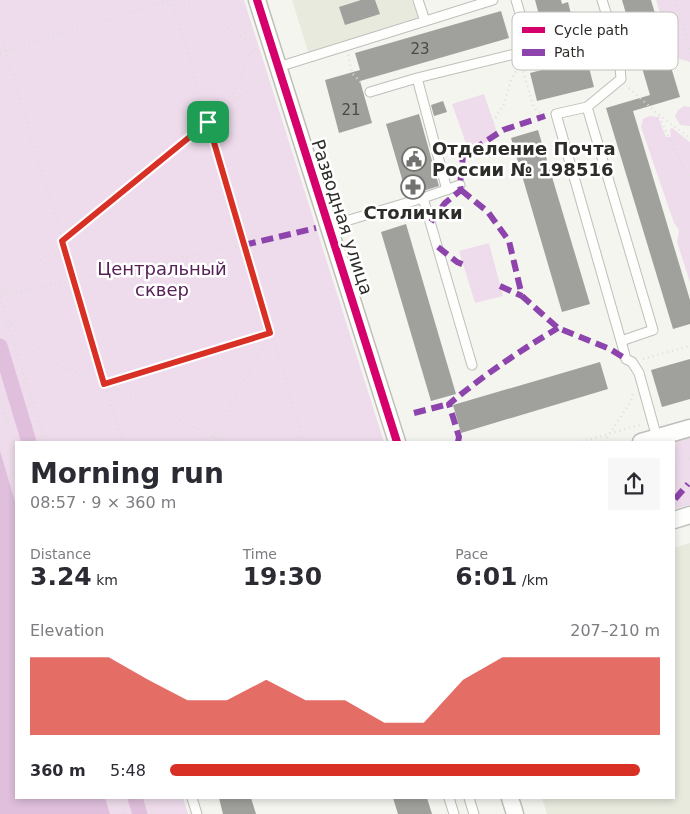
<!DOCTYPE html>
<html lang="en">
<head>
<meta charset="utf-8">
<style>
  body { margin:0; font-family:"DejaVu Sans",sans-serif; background:#f7f7f7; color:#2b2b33; height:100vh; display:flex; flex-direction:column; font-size:19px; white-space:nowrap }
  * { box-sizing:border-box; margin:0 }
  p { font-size:16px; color:#7c7c81 }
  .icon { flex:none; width:28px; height:28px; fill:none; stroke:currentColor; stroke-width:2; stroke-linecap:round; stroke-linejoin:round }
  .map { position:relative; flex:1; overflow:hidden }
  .drawer { position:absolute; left:15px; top:441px; width:660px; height:358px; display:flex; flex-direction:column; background:#fff; border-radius:0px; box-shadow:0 2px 8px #0003 }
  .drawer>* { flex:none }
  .pin { position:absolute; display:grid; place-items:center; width:42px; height:42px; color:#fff; margin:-21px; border-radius:10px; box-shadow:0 2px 8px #0006 }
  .round { display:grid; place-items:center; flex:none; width:52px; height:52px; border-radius:0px; background:#f7f7f7 }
  .overview { display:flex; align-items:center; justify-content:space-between; height:85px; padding:0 15px }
  h1 { font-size:28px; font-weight:800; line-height:38px }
  .metrics { display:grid; grid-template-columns:repeat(3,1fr); gap:8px; height:85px; padding:5px 15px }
  .metrics div { display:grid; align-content:center }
  .metrics b { font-size:25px; font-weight:800 }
  .metrics small { font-size:14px; font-weight:400 }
  .metrics p { font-size:14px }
  .chart { height:140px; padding:10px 15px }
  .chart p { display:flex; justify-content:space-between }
  .chart svg { width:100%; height:90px; margin-top:5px; fill:#d93025; opacity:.7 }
  ul { padding:0 15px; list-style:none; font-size:16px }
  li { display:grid; grid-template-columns:80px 60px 1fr; align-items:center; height:38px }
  li i { height:12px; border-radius:6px; background:#d93025 }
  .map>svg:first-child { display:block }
  .built { fill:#e9eade }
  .green { fill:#eedbeb }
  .water { fill:#dfbfdc }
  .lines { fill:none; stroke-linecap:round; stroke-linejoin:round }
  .canal { stroke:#dfbfdc; stroke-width:15 }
  .building { fill:#a0a09c }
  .lane-casing { stroke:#bebfba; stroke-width:11 }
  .street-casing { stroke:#bebfba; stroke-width:19 }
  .path { stroke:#dededc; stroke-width:2.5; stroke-dasharray:1 4; stroke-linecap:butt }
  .lane { stroke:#fefefd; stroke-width:9 }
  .street { stroke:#fefefd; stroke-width:16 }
  .quiet { stroke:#8e44ad; stroke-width:6; stroke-dasharray:12 6; stroke-linecap:butt }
  .cycleway-casing { stroke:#fff; stroke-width:11 }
  .cycleway { stroke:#d6006c; stroke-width:8 }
  .route-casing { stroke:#fff; stroke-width:10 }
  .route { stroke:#d93025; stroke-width:6 }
  .labels { text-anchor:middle; stroke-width:5; stroke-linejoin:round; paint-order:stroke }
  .number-label { font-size:15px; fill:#494945 }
  .poi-label { font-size:18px; font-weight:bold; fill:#2c2c28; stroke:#fff; text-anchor:start }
  .street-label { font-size:18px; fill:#2c2c28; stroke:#fff }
  .park-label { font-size:18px; fill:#562157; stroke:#fff }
  .key { fill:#fff; stroke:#c0c0be; stroke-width:1 }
  .key-label { font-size:14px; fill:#2c2c28 }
</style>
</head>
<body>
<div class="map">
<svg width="690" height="814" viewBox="0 0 690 814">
  <rect width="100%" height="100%" fill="#f5f5f0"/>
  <path class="built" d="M292,0H424L431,21L310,58Z
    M690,543V814H547L542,798H674V548Z"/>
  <path class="green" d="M0,0H244L384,442H16V798H183L188,814H0Z
    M656,0H690V62L677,58L673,53Z
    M484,94L498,135L469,152L452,104Z
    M684,106L690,107V126L680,125L675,116L678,110Z
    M649,116L658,117L666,137H671L670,129L672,128L690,142V282L677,242L679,230L674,223L641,127L643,119Z
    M489,243L503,296L475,303L459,251Z
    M690,436V505L674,509V442H667Z"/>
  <path class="water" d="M0,451L16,505V798H105L110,814H0Z"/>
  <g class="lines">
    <path class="canal" d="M0,346L29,442
      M135,798L140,814"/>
  </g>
  <path class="building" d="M361,0H375L380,14L345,25L339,7Z
    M535,0H561L562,4L568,2L571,14L574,13L577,23L581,22L587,43L583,44L594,87L537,101L530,73L565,64L559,40L554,42L552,34L548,35L546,28L531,23L539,15Z
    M622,0H651L680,97L633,111L690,300V324L673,329L606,108L650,95Z
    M501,11L509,38L360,81L372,123L339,133L325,80L360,70L355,53Z
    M443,101L447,112L434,116L431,105Z
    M419,114L439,186L407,196L386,124Z
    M538,130L590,304L562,312L511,138Z
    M406,224L456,394L431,401L381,232Z
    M690,359V399L662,407L651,370Z
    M600,362L608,389L461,433L453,405Z
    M219,798H251L256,814H223Z
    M393,798H427L432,814H398Z"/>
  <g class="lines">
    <g class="lane-casing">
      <path id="lane" d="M418,0L425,21
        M278,67L493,0
        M370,92L417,78
        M587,107L621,79L619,54L602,0
        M447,190L417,78L531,50L516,0
        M423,198L472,365
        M329,226L423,198L460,185
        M621,341L653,330L587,107L556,114L621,341L626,359L632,362L639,373L657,438
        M192,798L197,814
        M449,798L454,814
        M469,798L474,814"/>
    </g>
    <g class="street-casing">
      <path id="street" d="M257,0L397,442
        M641,442L690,428
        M674,520L690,515
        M510,798L515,814"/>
    </g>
    <path class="path" d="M172,0L304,442
      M180,0L252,43L255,49L248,55L239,81L228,104
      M676,0L690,54
      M0,31L104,383L123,442
      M0,53L171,0
      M348,55L352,73L363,85
      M629,88L659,115L690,138
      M544,116L534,108L523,71L564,60
      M659,117L690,180
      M493,122L504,104L512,77L520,65
      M1,296L244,245
      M0,297L6,288L226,107L264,78
      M0,297L45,442
      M8,321L62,367L104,383L224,442
      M643,359L690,346
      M105,383L270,333
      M0,398L16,452
      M211,442L270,333
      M581,442L642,424
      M604,442L631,401L633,394
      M674,463L690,458
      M674,488L676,505
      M674,489L690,484
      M120,798L125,814
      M147,798L152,814"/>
    <use href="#lane" class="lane"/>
    <use href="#street" class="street"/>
    <path class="quiet" d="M461,190L488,212L509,241L522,296L558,328L610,349L626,359
      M431,222L445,203L461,190L460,185L463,156L503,130L545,116
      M244,245L316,228
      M438,247L457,262L464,265
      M500,286L522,296
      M414,413L449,404
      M458,442L459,437L449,404C483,376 519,351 558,328
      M675,499L688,484"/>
    <g class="cycleway-casing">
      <path id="cycleway" d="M257,0L397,442"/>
    </g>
    <use href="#cycleway" class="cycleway"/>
  </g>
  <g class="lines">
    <g class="route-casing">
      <path id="route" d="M208,122L270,333L104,384L62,241Z"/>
    </g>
    <use href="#route" class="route"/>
  </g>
  <defs>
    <g id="civic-ring" transform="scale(1.25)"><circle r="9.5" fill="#fff" stroke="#72726e" stroke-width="1.5"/><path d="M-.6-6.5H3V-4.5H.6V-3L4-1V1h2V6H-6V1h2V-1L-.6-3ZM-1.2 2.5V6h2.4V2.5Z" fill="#72726e"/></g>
    <g id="pharmacy-ring" transform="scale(1.25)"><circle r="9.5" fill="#fff" stroke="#72726e" stroke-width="1.5"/><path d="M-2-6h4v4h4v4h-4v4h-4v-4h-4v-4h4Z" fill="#72726e"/></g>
  </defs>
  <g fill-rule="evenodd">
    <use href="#civic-ring" x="414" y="159"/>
    <use href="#pharmacy-ring" x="413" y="187"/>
  </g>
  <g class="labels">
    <g class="number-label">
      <text x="420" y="54">23</text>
      <text x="351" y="115">21</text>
    </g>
    <g class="poi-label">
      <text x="432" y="155">Отделение Почта<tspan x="432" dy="21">России № 198516</tspan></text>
      <text x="413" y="219" text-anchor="middle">Столички</text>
    </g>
    <g class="street-label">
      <text transform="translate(342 217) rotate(72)" y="6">Разводная улица</text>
    </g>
    <g class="park-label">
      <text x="162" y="275">Центральный<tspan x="162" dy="21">сквер</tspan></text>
    </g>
  </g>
  <rect x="512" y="12" width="166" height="58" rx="8" class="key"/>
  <rect x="522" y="27" width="23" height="6" fill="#d6006c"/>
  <rect x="522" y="49" width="23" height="7" fill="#8e44ad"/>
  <g class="key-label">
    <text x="554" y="35">Cycle path</text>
    <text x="554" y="57">Path</text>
  </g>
</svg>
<div class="pin" style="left:208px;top:122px;background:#1e9e55"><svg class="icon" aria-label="arrive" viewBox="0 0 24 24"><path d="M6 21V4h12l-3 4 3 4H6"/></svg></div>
<section class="drawer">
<div class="overview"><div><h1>Morning run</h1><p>08:57 · 9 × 360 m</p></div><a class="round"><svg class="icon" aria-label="share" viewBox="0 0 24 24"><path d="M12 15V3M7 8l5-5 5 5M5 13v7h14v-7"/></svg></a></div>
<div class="metrics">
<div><p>Distance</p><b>3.24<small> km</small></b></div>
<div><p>Time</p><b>19:30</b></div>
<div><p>Pace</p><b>6:01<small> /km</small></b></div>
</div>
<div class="chart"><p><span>Elevation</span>207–210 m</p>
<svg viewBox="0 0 160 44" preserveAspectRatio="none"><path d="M0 44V6L10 6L20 6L30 17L40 27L50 27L60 17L70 27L80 27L90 38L100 38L110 17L120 6L130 6L140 6L150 6L160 6V44z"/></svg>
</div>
<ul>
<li><b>360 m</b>5:48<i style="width:96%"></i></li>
</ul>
</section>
</div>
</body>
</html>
